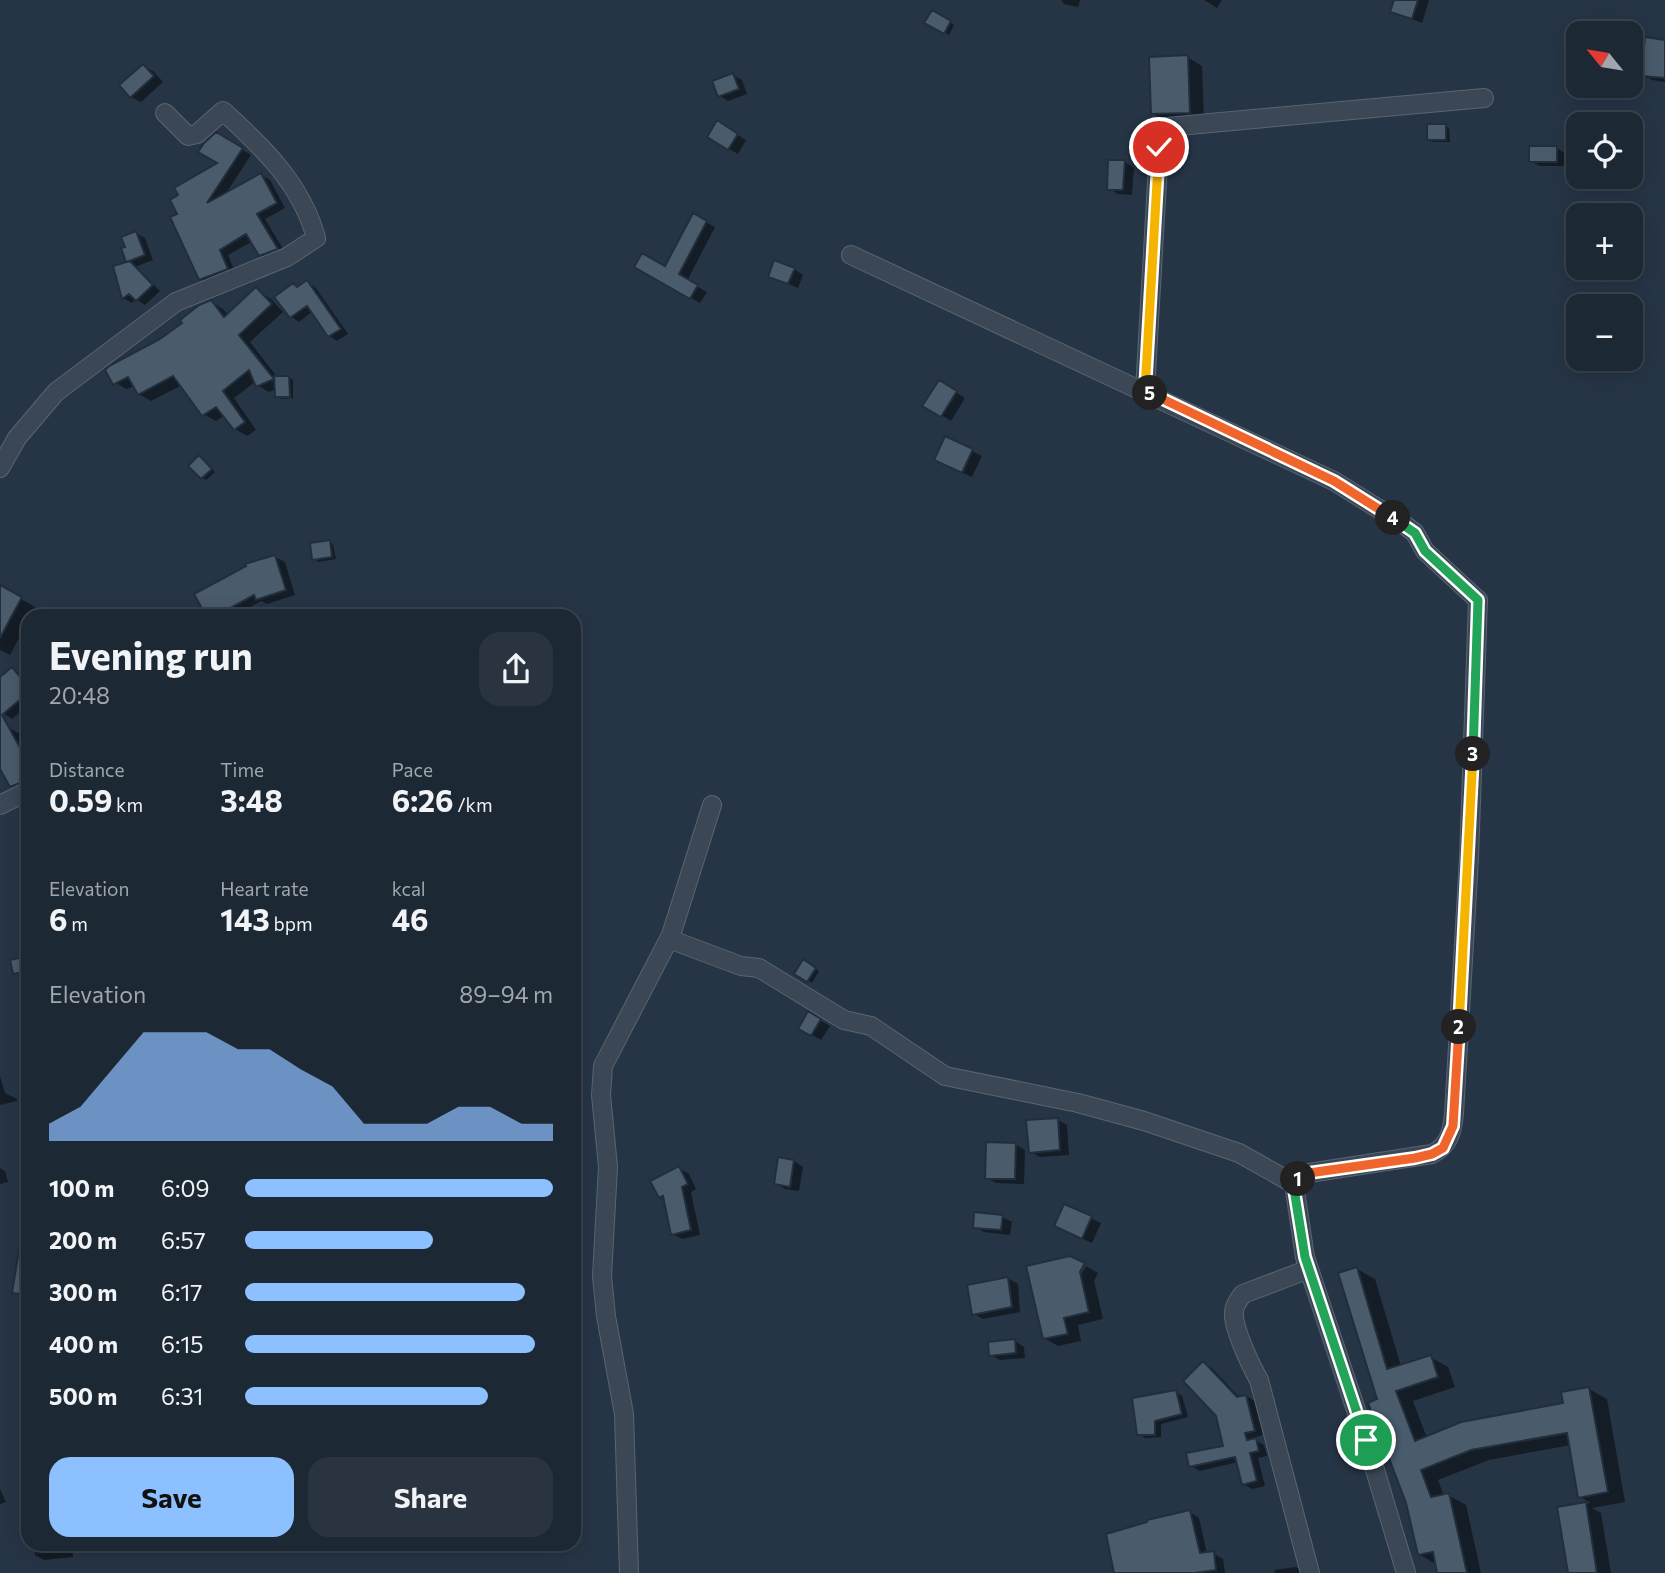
<!DOCTYPE html>
<html lang="en">
<head>
<meta charset="utf-8">
<style>
  body { margin:0; font-family:Commissioner,sans-serif; background:#293440; color:#f1f3f6; height:100vh; display:flex; flex-direction:column; font-size:26px; white-space:nowrap }
  * { box-sizing:border-box; margin:0 }
  p { font-size:23px; color:#a0a6ac }
  .icon { flex:none; width:38px; height:38px; fill:none; stroke:currentColor; stroke-width:2; stroke-linecap:round; stroke-linejoin:round }
  .map { position:relative; flex:1; overflow:hidden }
  .panel { position:absolute; left:21px; top:609px; width:560px; height:942px; display:flex; flex-direction:column; background:#1c2834; border-radius:21px; box-shadow:0 4px 18px #0003,0 0 0 2px #3a444f }
  .panel>* { flex:none }
  .needle { width:46px; rotate:300deg }
  .controls { position:absolute; left:1566px; top:21px; display:grid; gap:14px }
  .controls a { display:grid; place-items:center; width:77px; height:77px; border-radius:14px; background:#1c2834; box-shadow:0 4px 18px #0003,0 0 0 2px #3a444f; font-size:35px }
  .pin { position:absolute; display:grid; place-items:center; width:60px; height:60px; color:#fff; margin:-30px; border:4px solid #fff; border-radius:50%; box-shadow:0 2px 7px #0007 }
  .km { position:absolute; width:35px; height:35px; margin:-18px; border-radius:50%; background:#222; color:#fff; font-size:19px; line-height:35px; text-align:center }
  .round { display:grid; place-items:center; flex:none; width:74px; height:74px; border-radius:21px; background:#293440 }
  .overview { display:flex; align-items:center; justify-content:space-between; height:119px; padding:0 28px }
  h1 { font-size:38px; font-weight:700; line-height:52px }
  .figures { display:grid; grid-template-columns:repeat(3,1fr); gap:10px; height:119px; padding:7px 28px }
  .figures div { display:grid; align-content:center }
  .figures b { font-size:30px; font-weight:700 }
  .figures small { font-size:19px; font-weight:400 }
  .figures p { font-size:19px }
  .chart { height:196px; padding:14px 28px }
  .chart p { display:flex; justify-content:space-between }
  .chart svg { width:100%; height:126px; margin-top:7px; fill:#8dc0ff; opacity:.7 }
  .cta { display:flex; gap:14px; margin-top:auto; padding:14px 28px }
  .cta a { flex:1; height:80px; border-radius:21px; background:#8dc0ff; color:#111; font-size:28px; font-weight:700; line-height:80px; text-align:center }
  .cta a+a { background:#293440; color:#f1f3f6 }
  ul { padding:0 28px; list-style:none; font-size:23px }
  li { display:grid; grid-template-columns:112px 84px 1fr; align-items:center; height:52px }
  li i { height:18px; border-radius:9px; background:#8dc0ff }
  .map>svg:first-child { display:block }
  .shadow { fill:#0007 }
  .building { fill:#4a5b6c; stroke:#212e3d; stroke-width:2 }
  .lines { fill:none; stroke-linecap:round; stroke-linejoin:round }
  .minor-casing { stroke:#596572; stroke-width:20 }
  .minor { stroke:#3b4755; stroke-width:18 }
  .split-1-casing { stroke:#fff; stroke-width:14 }
  .split-2-casing { stroke:#fff; stroke-width:14 }
  .split-3-casing { stroke:#fff; stroke-width:14 }
  .split-4-casing { stroke:#fff; stroke-width:14 }
  .split-5-casing { stroke:#fff; stroke-width:14 }
  .split-6-casing { stroke:#fff; stroke-width:14 }
  .split-1 { stroke:#22a559; stroke-width:9 }
  .split-2 { stroke:#f0652b; stroke-width:9 }
  .split-3 { stroke:#f5b400; stroke-width:9 }
  .split-4 { stroke:#22a559; stroke-width:9 }
  .split-5 { stroke:#f0652b; stroke-width:9 }
  .split-6 { stroke:#f5b400; stroke-width:9 }
</style>
</head>
<body>
<div class="map">
<svg width="1665" height="1573" viewBox="0 0 1665 1573">
  <rect width="100%" height="100%" fill="#263546"/>
  <path class="shadow" d="M1061,0H1080L1078,7L1064,4Z
    M1204,0H1222L1217,8Z
    M1396,0H1429L1422,23L1392,11Z
    M933,12L954,25L949,35L927,22Z
    M1665,41V82L1652,80L1643,75Z
    M1187,57L1202,66L1204,121L1167,122L1152,113Z
    M143,66L153,71L163,82L141,102L131,97L121,86Z
    M733,75L742,80L747,94L728,101L719,95Z
    M718,123L746,140L738,154L709,137Z
    M1445,126L1449,128L1450,142H1433L1429,139Z
    M217,134L251,155L225,195L261,175L270,180L285,208L265,219L286,254L270,260L261,255L253,241L228,255L236,274L210,284L201,279L179,215L220,163Z
    M1557,148L1566,154V166H1540L1530,161Z
    M1125,162L1134,168L1132,195L1118,194L1109,189Z
    M694,216L715,227L687,281L707,292L700,303L637,266L666,268Z
    M136,233L145,238L153,260L135,267L160,291L145,305L136,299L132,303L123,298L129,263L123,250Z
    M794,269L803,275L798,288L770,276Z
    M307,282L315,287L348,334L337,341L330,336L313,311L299,322L292,317L277,297L293,285L299,288Z
    M258,291L271,299L283,312L250,342L278,378L289,377L293,380V398L281,399L277,396V389L269,392L257,385L255,382L234,398L256,430L247,436L235,429L225,415L216,421L203,414L182,385L151,401L139,394L135,386L126,389L113,381L211,302L223,309L228,315Z
    M939,382L965,398L951,421L925,405Z
    M945,438L982,456L972,477L945,465Z
    M203,460L215,472L206,480L202,478Z
    M329,542L333,544L336,559L318,562L314,559Z
    M275,557L285,562L295,595L267,604L261,601L234,616H208Z
    M0,587L35,607L31,616H28V621L10,655L0,650Z
    M13,669L22,675L28,682V705L12,719L0,711V679Z
    M7,727L22,735L28,746L26,794L12,786L0,765V731Z
    M28,818V842L23,819Z
    M28,859V877L24,875L21,860Z
    M804,962L819,971L812,983L796,973Z
    M809,1014L830,1026L821,1040L800,1028Z
    M0,1076L5,1093L17,1099V1101L0,1105Z
    M1058,1120L1067,1125L1069,1155L1040,1157L1030,1152Z
    M1015,1144L1025,1150L1024,1184L996,1183L986,1178Z
    M794,1161L803,1167L799,1191L785,1189L776,1183Z
    M0,1168L5,1171L8,1182L0,1184Z
    M679,1168L689,1174L696,1189L691,1192L700,1235L682,1239L673,1234L665,1200L660,1197Z
    M1065,1206L1101,1223L1092,1243L1066,1231Z
    M1002,1217L1012,1222L1010,1235L984,1232L975,1227Z
    M1086,1266L1098,1273L1094,1281L1103,1319L1078,1325L1081,1341L1058,1346L1044,1338Z
    M1357,1269L1375,1279L1401,1366L1430,1357L1448,1367L1455,1387L1413,1401L1427,1438L1565,1404L1589,1389L1607,1399L1625,1502L1592,1508L1601,1513L1611,1573H1569L1559,1508L1591,1503L1580,1497L1571,1445L1489,1460L1438,1480L1444,1496L1448,1495L1466,1505L1481,1573H1439L1437,1565L1419,1554L1408,1503L1379,1400Z
    M1008,1278L1018,1284L1020,1312L983,1319L974,1314Z
    M1015,1341L1024,1347L1025,1358L1000,1360L991,1355Z
    M1203,1363L1212,1368L1240,1398L1246,1396L1255,1401L1263,1435L1252,1438L1264,1445L1267,1456L1258,1458L1265,1486L1252,1489L1243,1484L1238,1462L1200,1471L1191,1466L1225,1447Z
    M1176,1392L1182,1396L1188,1417L1161,1424V1437L1145,1438L1138,1434Z
    M0,1489L6,1502L0,1504Z
    M1190,1512L1199,1518L1207,1554L1213,1553L1223,1559L1225,1573H1116Z
    M34,1544H69L72,1545L73,1557L44,1560L35,1555Z
    M1296,1567L1305,1573H1275L1274,1570Z"/>
  <path class="building" d="M1394,0H1418L1412,19L1390,12Z
    M932,10L951,21L944,34L924,23Z
    M1645,37L1665,40V78L1641,76Z
    M1188,55L1190,113L1151,114L1149,57Z
    M143,64L154,76L130,98L119,85Z
    M733,73L739,89L718,97L712,81Z
    M717,120L738,134L728,150L707,137Z
    M1427,124H1446V140H1427Z
    M216,132L243,148L207,203L261,173L277,203L257,214L278,249L259,256L246,234L220,250L228,269L199,280L170,217L177,214L170,200L178,195L174,188L217,163L198,152L204,143Z
    M1529,146H1557V162H1529Z
    M1108,160H1125L1123,190H1107Z
    M693,213L707,221L679,274L698,285L690,299L634,267L642,253L665,266Z
    M136,231L145,255L127,262L130,261L153,285L136,301L129,294L122,299L113,266L126,262L121,248L125,247L121,237Z
    M774,260L795,268L788,284L768,277Z
    M307,280L341,329L328,337L307,306L290,318L274,297L293,283L297,287Z
    M256,287L272,304L239,335L274,379L256,387L249,370L223,391L245,422L234,430L216,407L202,416L173,376L138,395L128,377L113,385L105,370L109,366L160,339L182,323L180,320L199,305L211,300L224,317Z
    M274,376H289L290,397H275Z
    M939,380L957,391L941,417L922,406Z
    M945,436L973,449L962,473L934,460Z
    M199,455L212,469L201,479L188,466Z
    M330,540L332,557L312,560L310,543Z
    M275,555L286,590L256,600L254,595L216,616H206L194,594L246,566L245,564Z
    M0,585L22,597L0,638Z
    M12,667L28,686V693L2,715L28,762V780L10,787L0,769V677Z
    M28,956V971L13,974L10,960Z
    M803,959L816,968L807,982L794,974Z
    M808,1011L821,1019L811,1036L798,1029Z
    M1058,1118L1060,1150L1029,1153L1026,1120Z
    M986,1142L1016,1143L1015,1179H985Z
    M778,1157L794,1160L790,1187L774,1184Z
    M679,1166L688,1184L682,1187L691,1230L671,1235L663,1196L659,1198L650,1181Z
    M1064,1204L1092,1216L1082,1239L1054,1226Z
    M974,1212L1003,1215L1001,1230L973,1228Z
    M20,1244L28,1245V1295L12,1293Z
    M1070,1256L1085,1263L1080,1272L1089,1312L1064,1318L1068,1334L1043,1339L1026,1266Z
    M1357,1267L1387,1369L1431,1355L1438,1377L1396,1391L1415,1441L1461,1422L1563,1403L1561,1392L1589,1387L1608,1492L1578,1498L1567,1433L1471,1450L1421,1470L1431,1497L1449,1493L1467,1573H1437L1433,1552L1418,1555L1406,1503L1368,1403L1377,1399L1338,1273Z
    M1008,1277L1012,1307L972,1315L967,1285Z
    M1015,1339L1016,1353L989,1356L988,1342Z
    M1203,1361L1237,1397L1246,1395L1255,1431L1245,1433L1247,1440L1256,1438L1259,1451L1250,1453L1257,1481L1242,1485L1235,1457L1189,1467L1186,1453L1223,1446L1216,1416L1183,1381Z
    M1176,1390L1182,1414L1155,1421V1435H1137L1132,1398Z
    M1586,1502L1597,1573H1568L1557,1507Z
    M1190,1510L1200,1553L1214,1551L1216,1570L1195,1573H1114L1106,1534L1147,1522V1520Z"/>
  <g class="lines">
    <g class="minor-casing">
      <path id="minor" d="M851,255L1334,481L1406,526L1415,533L1425,551L1478,600L1469,858L1454,1114C1452,1133 1449,1145 1432,1154L1309,1173L1299,1177L1294,1184L1305,1257L1366,1440L1406,1573
        M1145,391L1159,147L1167,127L1484,98
        M0,468L17,438L56,392L176,302L287,257L316,238C302,185 263,147 223,111L197,134L188,136L165,113
        M0,805L28,791
        M669,939L741,966L759,968L844,1020L871,1026L945,1076L1078,1103L1144,1121L1239,1153L1294,1184
        M1309,1269L1243,1294C1238,1300 1233,1307 1234,1315C1234,1330 1251,1366 1259,1380L1310,1573
        M629,1573L624,1414L606,1316L602,1276L608,1167L601,1095L603,1066L671,935L712,805"/>
    </g>
    <use href="#minor" class="minor"/>
  </g>
  <g class="lines">
    <g class="split-1-casing">
      <path id="split-1" d="M1298,1179L1294,1184V1189L1305,1257L1366,1440"/>
    </g>
    <g class="split-2-casing">
      <path id="split-2" d="M1298,1179L1309,1173L1415,1158L1432,1154L1443,1148L1453,1126L1459,1027"/>
    </g>
    <g class="split-3-casing">
      <path id="split-3" d="M1459,1027L1473,754"/>
    </g>
    <g class="split-4-casing">
      <path id="split-4" d="M1393,518L1415,533L1425,551L1478,600L1473,754"/>
    </g>
    <g class="split-5-casing">
      <path id="split-5" d="M1150,393L1334,481L1393,518"/>
    </g>
    <g class="split-6-casing">
      <path id="split-6" d="M1150,393L1145,391L1159,147"/>
    </g>
    <use href="#split-1" class="split-1"/>
    <use href="#split-2" class="split-2"/>
    <use href="#split-3" class="split-3"/>
    <use href="#split-4" class="split-4"/>
    <use href="#split-5" class="split-5"/>
    <use href="#split-6" class="split-6"/>
  </g>
</svg>
<div class="controls">
<a><svg class="needle" viewBox="-14 -14 28 28"><path d="M0-13l5 13h-10z" fill="#e53935"/><path d="M0 13l5-13h-10z" fill="#a0a6ac"/></svg></a>
<a><svg class="icon" aria-label="locate" viewBox="0 0 24 24"><circle cx="12" cy="12" r="6"/><path d="M12 2v4M12 18v4M2 12h4M18 12h4"/></svg></a>
<a>+</a>
<a>−</a>
</div>
<div class="pin" style="left:1366px;top:1440px;background:#1e9e55"><svg class="icon" aria-label="arrive" viewBox="0 0 24 24"><path d="M6 21V4h12l-3 4 3 4H6"/></svg></div>
<div class="pin" style="left:1159px;top:147px;background:#d93025"><svg class="icon" aria-label="check" viewBox="0 0 24 24"><path d="M5 12l5 5 9-10"/></svg></div>
<b class="km" style="left:1298px;top:1179px">1</b>
<b class="km" style="left:1459px;top:1027px">2</b>
<b class="km" style="left:1473px;top:754px">3</b>
<b class="km" style="left:1393px;top:518px">4</b>
<b class="km" style="left:1150px;top:393px">5</b>
<section class="panel">
<div class="overview"><div><h1>Evening run</h1><p>20:48</p></div><a class="round"><svg class="icon" aria-label="share" viewBox="0 0 24 24"><path d="M12 15V3M7 8l5-5 5 5M5 13v7h14v-7"/></svg></a></div>
<div class="figures">
<div><p>Distance</p><b>0.59<small> km</small></b></div>
<div><p>Time</p><b>3:48</b></div>
<div><p>Pace</p><b>6:26<small> /km</small></b></div>
</div>
<div class="figures">
<div><p>Elevation</p><b>6<small> m</small></b></div>
<div><p>Heart rate</p><b>143<small> bpm</small></b></div>
<div><p>kcal</p><b>46</b></div>
</div>
<div class="chart"><p><span>Elevation</span>89–94 m</p>
<svg viewBox="0 0 160 44" preserveAspectRatio="none"><path d="M0 44V38L10 32L20 19L30 6L40 6L50 6L60 12L70 12L80 19L90 25L100 38L110 38L120 38L130 32L140 32L150 38L160 38V44z"/></svg>
</div>
<ul>
<li><b>100 m</b>6:09<i style="width:100%"></i></li>
<li><b>200 m</b>6:57<i style="width:61%"></i></li>
<li><b>300 m</b>6:17<i style="width:91%"></i></li>
<li><b>400 m</b>6:15<i style="width:94%"></i></li>
<li><b>500 m</b>6:31<i style="width:79%"></i></li>
</ul>
<div class="cta"><a>Save</a><a>Share</a></div>
</section>
</div>
</body>
</html>
